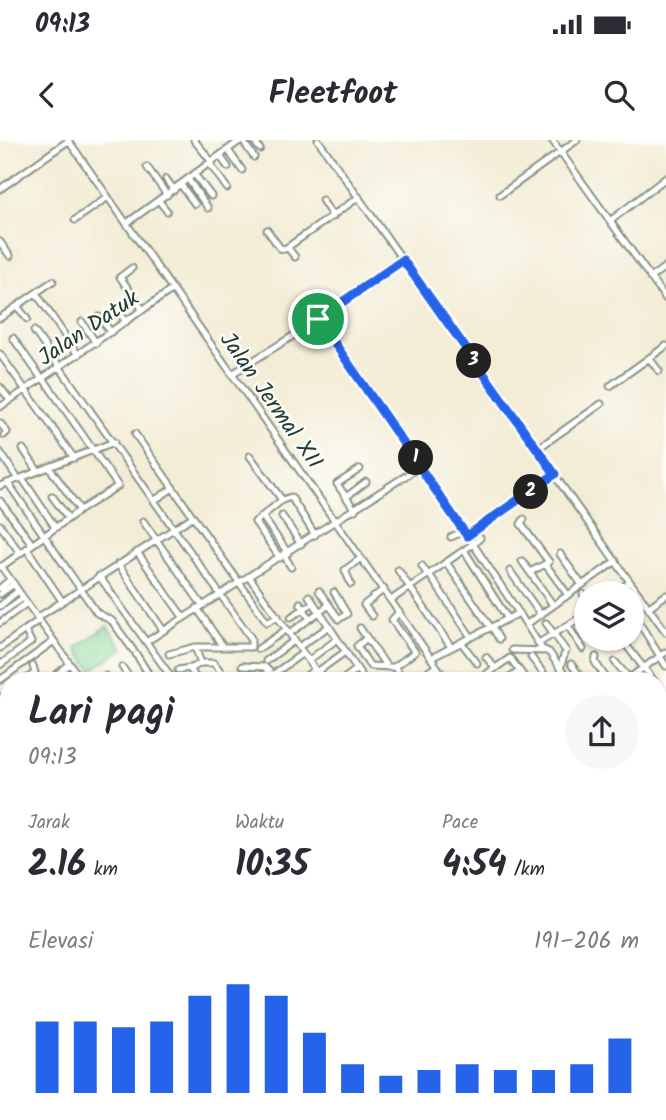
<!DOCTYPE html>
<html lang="id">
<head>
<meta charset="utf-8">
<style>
  body { margin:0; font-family:Kalam,sans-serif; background:#f7f7f7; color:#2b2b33; height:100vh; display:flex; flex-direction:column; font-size:26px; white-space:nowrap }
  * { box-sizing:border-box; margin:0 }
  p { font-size:23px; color:#7c7c81 }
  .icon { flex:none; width:38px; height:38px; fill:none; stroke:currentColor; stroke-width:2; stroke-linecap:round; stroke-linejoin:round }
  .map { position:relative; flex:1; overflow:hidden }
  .side { position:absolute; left:0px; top:532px; width:667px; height:448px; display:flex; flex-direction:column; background:#fff; border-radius:28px 28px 0 0; box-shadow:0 2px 5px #0004 }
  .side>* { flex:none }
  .fabs { position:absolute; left:574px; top:441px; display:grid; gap:14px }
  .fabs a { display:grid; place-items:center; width:70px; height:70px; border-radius:50%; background:#fff; box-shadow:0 2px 5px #0004; font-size:35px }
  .pin { position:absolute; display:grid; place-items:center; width:60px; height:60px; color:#fff; margin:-30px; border:4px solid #fff; border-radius:50%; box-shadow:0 2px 7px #0007 }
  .km { position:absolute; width:35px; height:35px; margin:-18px; border-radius:50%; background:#222; color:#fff; font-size:19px; line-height:35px; text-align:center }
  .round { display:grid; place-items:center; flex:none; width:74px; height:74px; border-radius:37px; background:#f7f7f7 }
  .overview { display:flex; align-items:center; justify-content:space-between; height:119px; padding:0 28px }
  h1 { font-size:38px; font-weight:700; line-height:52px }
  .stats { display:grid; grid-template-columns:repeat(3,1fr); gap:10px; height:119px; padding:7px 28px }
  .stats div { display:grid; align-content:center }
  .stats b { font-size:35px; font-weight:700 }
  .stats small { font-size:19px; font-weight:400 }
  .stats p { font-size:19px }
  .chart { height:196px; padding:14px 28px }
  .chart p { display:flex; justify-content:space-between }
  .chart svg { width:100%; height:126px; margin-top:7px; stroke:#2563eb; stroke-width:6 }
  .status { display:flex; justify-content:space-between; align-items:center; height:49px; padding:0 35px; background:#fff; direction:ltr }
  .status svg { height:19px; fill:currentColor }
  header { display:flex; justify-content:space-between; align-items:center; height:91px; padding:0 28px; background:#fff; font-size:32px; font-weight:700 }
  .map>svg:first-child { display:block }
  .green { fill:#85d696; stroke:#528a65; stroke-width:2 }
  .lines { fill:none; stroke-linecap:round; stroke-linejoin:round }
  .minor-casing { stroke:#899485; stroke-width:9 }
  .major-casing { stroke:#899485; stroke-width:10 }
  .highway-casing { stroke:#899485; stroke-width:12 }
  .minor { stroke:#fff; stroke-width:5 }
  .major { stroke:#fff; stroke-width:7 }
  .highway { stroke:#fff; stroke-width:9 }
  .route-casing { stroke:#fff; stroke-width:14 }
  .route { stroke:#2563eb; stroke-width:9 }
  .labels { text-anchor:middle; stroke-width:5; stroke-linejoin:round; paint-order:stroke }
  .street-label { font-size:23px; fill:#1f3d34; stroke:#fdfcf7 }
</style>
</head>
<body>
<div class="status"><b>09:13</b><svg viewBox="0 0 49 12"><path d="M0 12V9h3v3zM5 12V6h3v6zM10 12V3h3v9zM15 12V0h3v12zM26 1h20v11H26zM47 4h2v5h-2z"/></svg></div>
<header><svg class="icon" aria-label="back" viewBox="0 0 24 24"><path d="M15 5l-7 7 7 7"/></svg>Fleetfoot<svg class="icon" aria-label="search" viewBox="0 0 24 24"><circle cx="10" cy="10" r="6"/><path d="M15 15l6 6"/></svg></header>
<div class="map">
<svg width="666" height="980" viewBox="0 0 666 980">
  <rect width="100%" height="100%" fill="#fdfcf7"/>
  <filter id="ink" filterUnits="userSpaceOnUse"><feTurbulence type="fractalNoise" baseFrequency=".0143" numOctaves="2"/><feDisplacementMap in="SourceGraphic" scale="14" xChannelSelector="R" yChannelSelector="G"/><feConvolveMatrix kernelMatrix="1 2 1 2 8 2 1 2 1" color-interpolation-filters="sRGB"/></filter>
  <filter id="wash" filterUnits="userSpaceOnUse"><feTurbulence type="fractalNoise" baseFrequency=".00686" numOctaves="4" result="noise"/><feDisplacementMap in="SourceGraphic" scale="28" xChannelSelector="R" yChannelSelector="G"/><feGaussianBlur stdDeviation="1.57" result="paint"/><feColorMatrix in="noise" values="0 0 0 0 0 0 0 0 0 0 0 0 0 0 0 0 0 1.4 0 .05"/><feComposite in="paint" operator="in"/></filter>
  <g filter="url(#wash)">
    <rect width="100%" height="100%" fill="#f3ecd6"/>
    <path class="green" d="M107,486L123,508L92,530L76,508Z"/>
  </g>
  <g filter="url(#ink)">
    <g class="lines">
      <g class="minor-casing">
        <path id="minor" d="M68,0L447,541
          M194,0L212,22
          M242,0L254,17
          M253,0L260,9
          M318,0L630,442
          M552,0L666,159
          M228,10L242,30
          M220,16L228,27
          M210,24L227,48
          M147,27L167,55
          M195,35L211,56
          M166,39L174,50
          M188,39L208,68
          M181,45L195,64
          M0,49L68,1
          M500,55L577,0
          M322,60L333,77
          M159,61L167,71
          M75,80L108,57
          M610,81L666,38
          M127,83L241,0
          M267,90L280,108L285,109L359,57
          M0,102L10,116
          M288,108L295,117
          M132,128L120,137L143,170
          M650,138L666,126
          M36,153L78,215
          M18,167L27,179
          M118,170L126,182
          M99,177L111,192
          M0,178L53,141
          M318,179L403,120
          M82,182L96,203
          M34,191L251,498V507H195L201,523L190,529L198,541
          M13,198L42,239
          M0,214L74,318
          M649,218L659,231
          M232,234L320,179L473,404L480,398
          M43,238L118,346L80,370
          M610,246L666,206
          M0,247L10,260
          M0,267L173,149
          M0,283L7,292L4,295
          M135,294L267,482L278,476
          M23,309L38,331
          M537,309L601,264
          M0,312L18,339
          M250,316L282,360L291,357L315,395
          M22,338L55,387
          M8,343L97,473L112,481L133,510
          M0,346L114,302
          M52,356L68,378
          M346,357L366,342
          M155,360L173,348
          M0,361L32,404
          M355,370L337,344L360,329
          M262,376L288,413
          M282,376L301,404
          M524,379L521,384L549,422L530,432
          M143,381L202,465
          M0,385L20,413
          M467,396L555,334
          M451,397L464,391
          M27,409L62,461
          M464,410L508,479
          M137,412L183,477
          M560,414L582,445
          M284,415L291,427
          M280,418L255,382L282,360
          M522,421L553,465
          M446,422L491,488
          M118,424L163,490
          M546,425L568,455
          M1,426L82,541
          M422,426L428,435
          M1,427L80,370L49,327
          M398,430L451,507
          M510,431L541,475
          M429,434L471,497
          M99,436L174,541
          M250,438L323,541
          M351,444L345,430L361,418
          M0,448L10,440
          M319,451L329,465
          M615,453L630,442L666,492
          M0,454L14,444
          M583,454L586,459
          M309,456L365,541
          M391,460L473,404L519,473
          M300,463L310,479
          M0,466L18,451
          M649,467L666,455
          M197,468L223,507
          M632,471L666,526
          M0,474L23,458
          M372,476L364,465L384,449
          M291,477L313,463
          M37,478L192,377
          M580,478L586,487
          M0,483L27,463
          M546,483L566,511
          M527,484L616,421
          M568,486L583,509
          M492,487L499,499
          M360,488L387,527
          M290,493L329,465L339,479L347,474L334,452
          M367,498L357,506L370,526L394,527L406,541
          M594,499H595
          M623,501L654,541
          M146,502L421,326
          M461,502L477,523
          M539,503L586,474
          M299,507L328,487
          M0,508L39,480
          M258,509L287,489
          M512,510L546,511
          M136,514L153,541
          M169,514L195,507
          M486,517L495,528
          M531,517L549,541
          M596,517L595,522L608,541
          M431,518L519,473L542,509L549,512L569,541
          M309,520L336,500
          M266,521L295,500
          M615,522L629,538
          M201,523H214L228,541
          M571,524L584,541
          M0,525L31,502L25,490
          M242,526L265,527L277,541
          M122,527L132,541
          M394,527L415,512L392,480L399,472
          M560,529L564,515
          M178,530L190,528
          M317,532L345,512
          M272,535L303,513
          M106,536L109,541
          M0,540L54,501
          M24,541L35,533L33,526
          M48,541L70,524
          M69,541L77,534
          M256,541L269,531
          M300,541L315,529
          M341,541L357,529
          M416,541L436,526
          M486,541L485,535L510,518L527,541
          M505,541L520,531
          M625,541L666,512
          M658,546L666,558
          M0,559L9,552
          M0,575L9,586
          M658,580L666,592
          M0,601L9,596
          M658,606L666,618
          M0,616L9,611
          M0,630L9,624
          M658,641L666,653
          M0,667L9,661
          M658,675L666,687L658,693
          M3,708L9,710
          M658,712L666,705
          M0,765L9,774
          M658,788H666
          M658,790L666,803
          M0,791L9,785
          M658,804L666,816
          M0,810L9,803
          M0,816L9,829
          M658,832L666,826
          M0,838L9,851
          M658,841L666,852
          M660,866L666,875
          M0,867L9,861
          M0,882L9,896
          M658,884L666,878
          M658,894L666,889
          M658,911L666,905
          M658,912L666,923
          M0,928L9,922
          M0,943L9,937
          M0,967L9,961
          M658,970L665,980
          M24,971L30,980
          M40,971L45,980L58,971
          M82,971L88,980
          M125,971L131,980
          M164,971L170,980
          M179,971L185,980
          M212,971L218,980
          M228,971L233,980
          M244,971L249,980
          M257,971L263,980
          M270,971L276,980
          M323,971L329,980
          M337,971L343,980
          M480,971L486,980
          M551,971L558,980
          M619,971L625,980
          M446,978L454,971
          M4,980L16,971
          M26,980L38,971
          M66,980L80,971
          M103,980L116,971
          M131,980L145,971
          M197,980L202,977L204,980
          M287,980L300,971
          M310,980L322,971
          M344,980L352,972
          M421,980L425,971
          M467,980L479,971
          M496,980L509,971
          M518,980L532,971
          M529,980L544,971
          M559,980L572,971
          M598,980L596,976L603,971
          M649,980L659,972"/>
      </g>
      <g class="major-casing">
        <path id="major" d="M0,678L9,686
          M658,751L666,747
          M398,971L404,980"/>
      </g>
      <g class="highway-casing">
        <path id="highway" d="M658,721L666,714
          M385,980L394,971"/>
      </g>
      <use href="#minor" class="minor"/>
      <use href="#major" class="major"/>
      <use href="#highway" class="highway"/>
    </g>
  </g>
  <g class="lines" filter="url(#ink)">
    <g class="route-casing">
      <path id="route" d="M403,120L555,334L467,396L318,179Z"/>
    </g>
    <use href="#route" class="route"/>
  </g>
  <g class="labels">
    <g class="street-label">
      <text transform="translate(88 187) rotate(-34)" y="8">Jalan Datuk</text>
      <text transform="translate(272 260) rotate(55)" y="8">Jalan Jermal XII</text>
    </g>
  </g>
</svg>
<div class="fabs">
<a><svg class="icon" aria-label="layers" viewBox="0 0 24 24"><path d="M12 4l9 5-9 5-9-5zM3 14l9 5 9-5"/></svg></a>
</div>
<div class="pin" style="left:318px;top:179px;background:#1e9e55"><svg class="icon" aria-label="arrive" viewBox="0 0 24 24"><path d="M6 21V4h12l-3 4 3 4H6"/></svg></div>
<b class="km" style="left:416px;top:318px">1</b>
<b class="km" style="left:531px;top:352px">2</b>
<b class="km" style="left:474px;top:221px">3</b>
<section class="side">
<div class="overview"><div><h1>Lari pagi</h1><p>09:13</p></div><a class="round"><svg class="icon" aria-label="share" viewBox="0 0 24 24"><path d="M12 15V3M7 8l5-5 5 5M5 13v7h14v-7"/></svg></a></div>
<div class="stats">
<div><p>Jarak</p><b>2.16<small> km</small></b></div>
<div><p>Waktu</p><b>10:35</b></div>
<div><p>Pace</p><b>4:54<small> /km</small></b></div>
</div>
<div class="chart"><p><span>Elevasi</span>191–206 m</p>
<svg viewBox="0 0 160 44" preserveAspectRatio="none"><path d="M5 44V19M15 44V19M25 44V21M35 44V19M45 44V10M55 44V6M65 44V10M75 44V23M85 44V34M95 44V38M105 44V36M115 44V34M125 44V36M135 44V36M145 44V34M155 44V25"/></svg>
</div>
</section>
</div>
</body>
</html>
